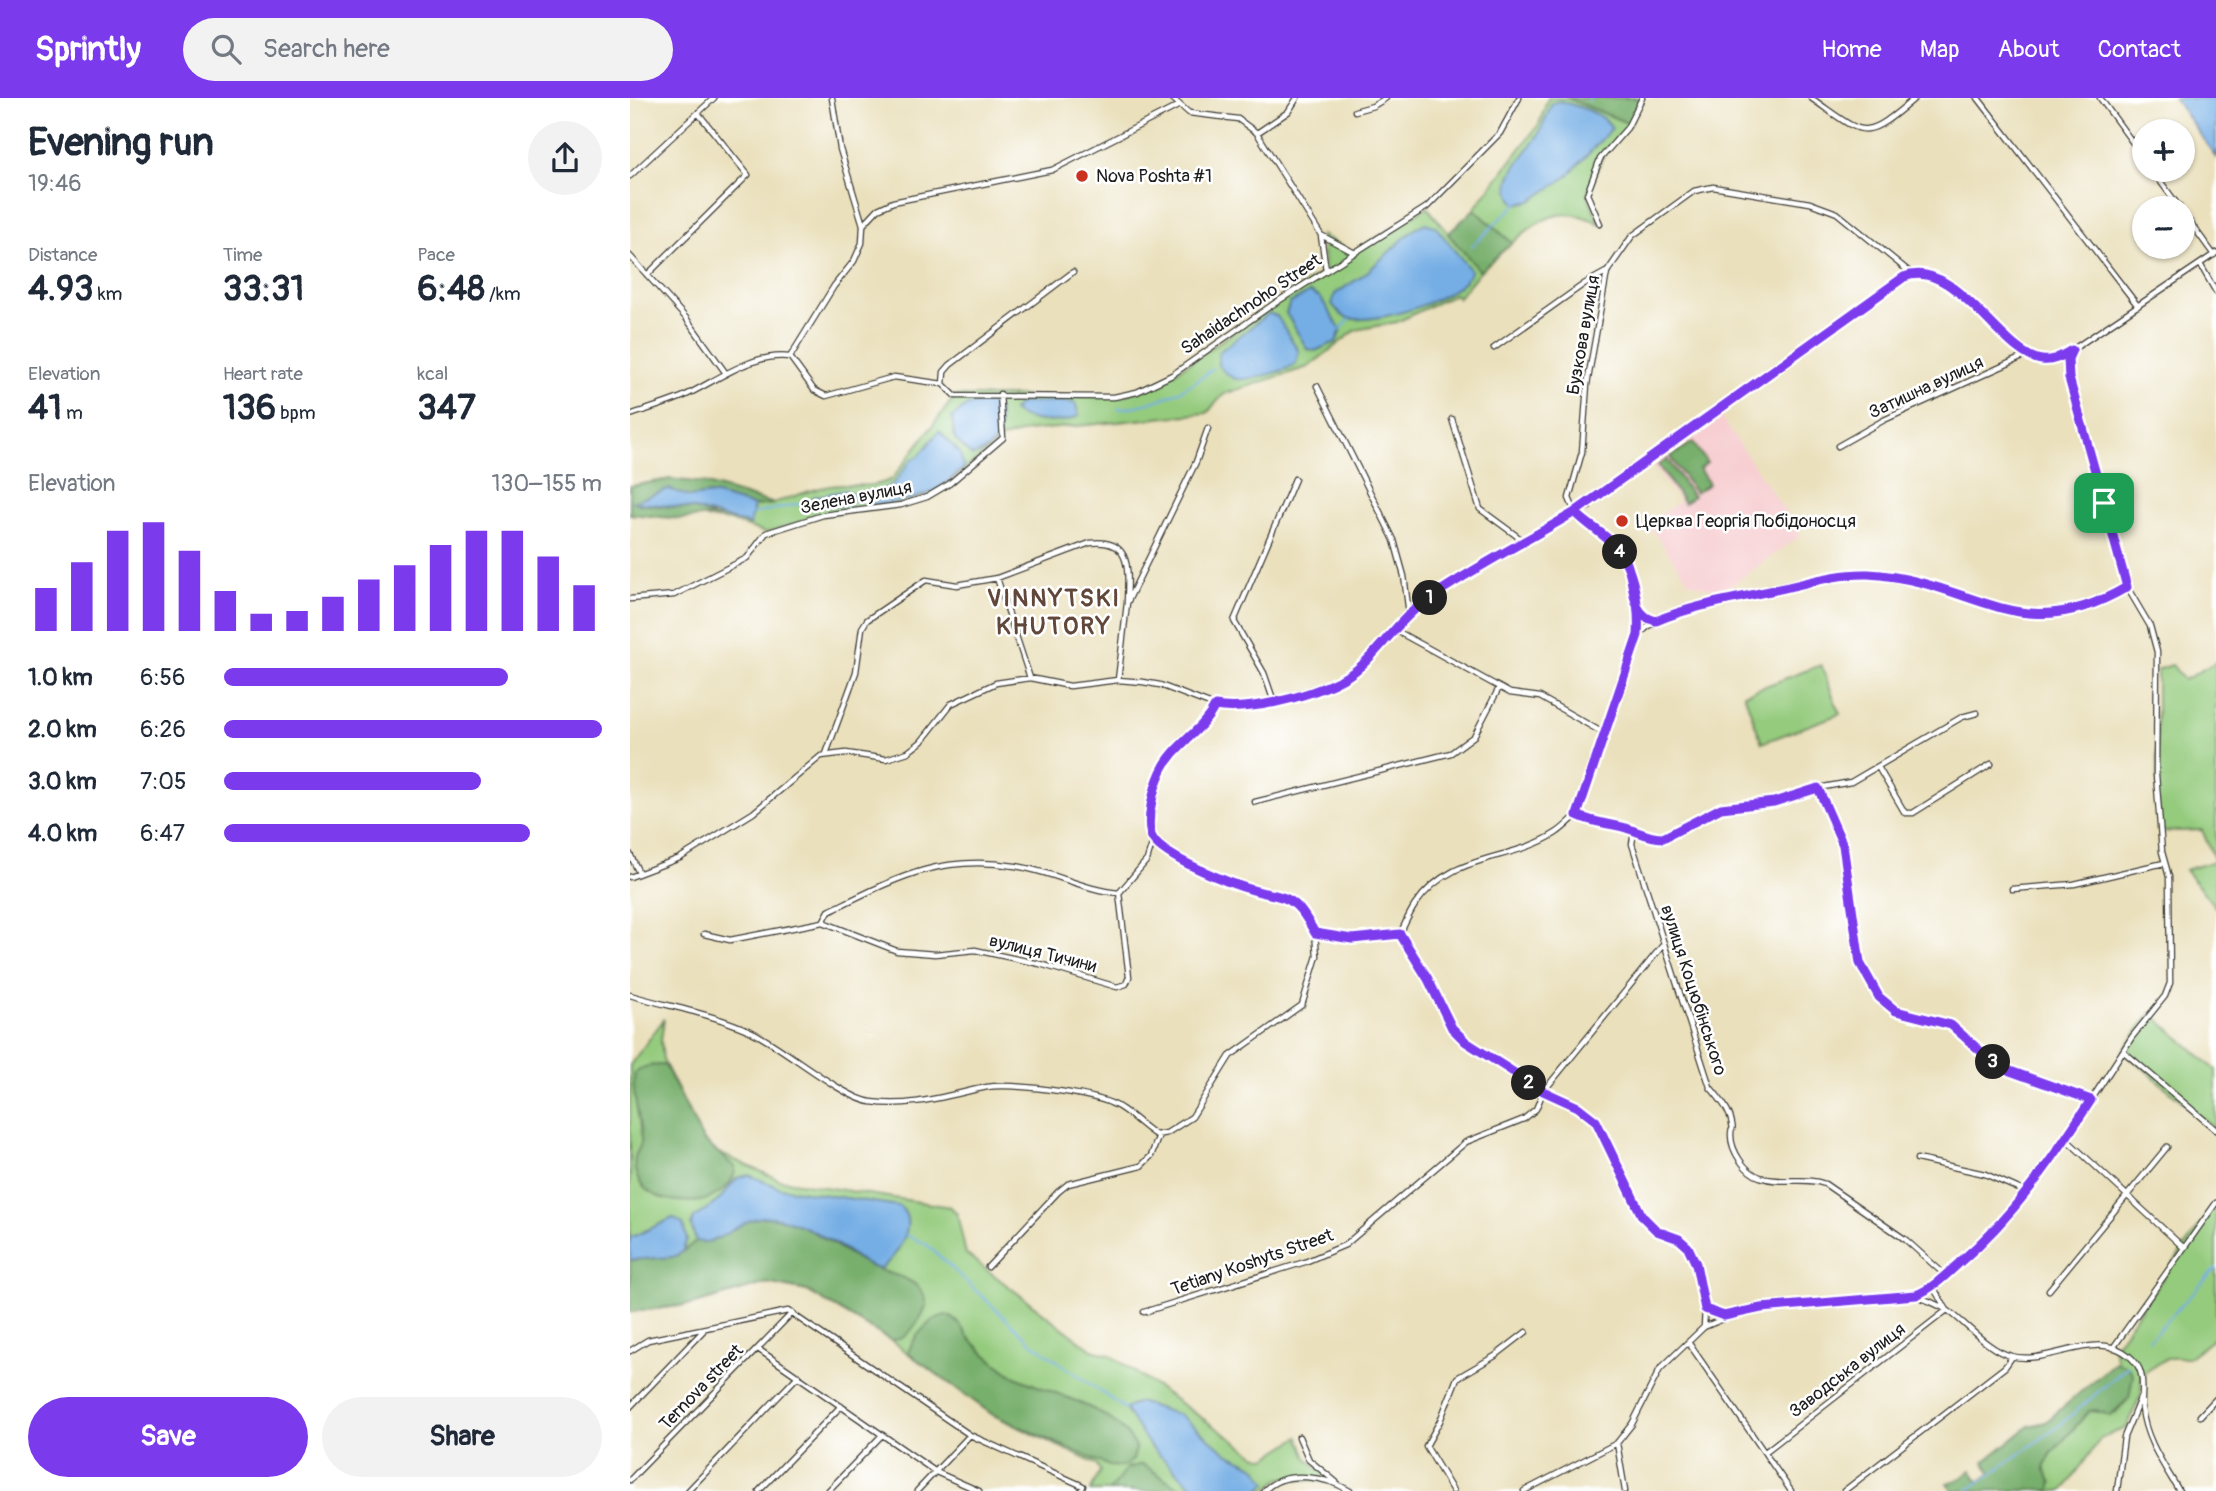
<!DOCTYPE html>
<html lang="en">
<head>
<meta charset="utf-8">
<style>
  body { margin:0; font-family:Pangolin,sans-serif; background:#f2f2f3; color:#1f2937; height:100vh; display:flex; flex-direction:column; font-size:26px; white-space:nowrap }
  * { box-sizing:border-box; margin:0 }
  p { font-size:23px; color:#747a83 }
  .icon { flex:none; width:38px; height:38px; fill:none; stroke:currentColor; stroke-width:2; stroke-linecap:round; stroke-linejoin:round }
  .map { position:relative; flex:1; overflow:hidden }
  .details { display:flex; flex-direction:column; background:#fff; width:630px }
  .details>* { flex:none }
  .fabs { position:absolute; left:1502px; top:21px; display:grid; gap:14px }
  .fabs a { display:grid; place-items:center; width:63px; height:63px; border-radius:50%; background:#fff; box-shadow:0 2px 5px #0004; font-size:35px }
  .pin { position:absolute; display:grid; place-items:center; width:60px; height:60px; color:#fff; margin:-30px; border-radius:14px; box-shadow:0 4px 10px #0006 }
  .km { position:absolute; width:35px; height:35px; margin:-18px; border-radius:50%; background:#222; color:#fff; font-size:19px; line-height:35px; text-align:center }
  .round { display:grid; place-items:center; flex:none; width:74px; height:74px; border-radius:37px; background:#f2f2f3 }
  .headline { display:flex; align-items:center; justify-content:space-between; height:119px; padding:0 28px }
  h1 { font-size:38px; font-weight:700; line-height:52px }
  .stats { display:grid; grid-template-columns:repeat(3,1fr); gap:10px; height:119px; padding:7px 28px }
  .stats div { display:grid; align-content:center }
  .stats b { font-size:35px; font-weight:700 }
  .stats small { font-size:19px; font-weight:400 }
  .stats p { font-size:19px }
  .chart { height:196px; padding:14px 28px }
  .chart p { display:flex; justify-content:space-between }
  .chart svg { width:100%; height:126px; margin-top:7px; stroke:#7c3aed; stroke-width:6 }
  .action { display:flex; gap:14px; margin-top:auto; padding:14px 28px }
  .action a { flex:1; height:80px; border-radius:42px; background:#7c3aed; color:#fff; font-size:28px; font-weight:700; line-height:80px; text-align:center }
  .action a+a { background:#f2f2f3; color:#1f2937 }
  ul { padding:0 28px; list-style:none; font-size:23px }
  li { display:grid; grid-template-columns:112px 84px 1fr; align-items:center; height:52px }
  li i { height:18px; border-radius:9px; background:#7c3aed }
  header { display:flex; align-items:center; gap:42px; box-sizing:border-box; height:98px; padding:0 35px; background:#7c3aed; color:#fff }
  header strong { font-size:33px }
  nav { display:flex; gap:38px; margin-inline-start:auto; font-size:24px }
  .search { width:490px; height:63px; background:#f2f2f3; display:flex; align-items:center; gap:18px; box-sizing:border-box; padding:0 24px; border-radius:38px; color:#747a83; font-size:26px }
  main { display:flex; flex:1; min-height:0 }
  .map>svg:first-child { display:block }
  .built { fill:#f7cfd2 }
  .green { fill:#94cb7d; stroke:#58744c; stroke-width:2 }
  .forest { fill:#77af6c; stroke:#4a6644; stroke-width:2 }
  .water { fill:#75aee5; stroke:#486580; stroke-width:2 }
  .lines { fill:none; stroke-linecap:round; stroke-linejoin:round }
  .stream { stroke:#75aee5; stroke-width:2 }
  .minor-casing { stroke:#3b3934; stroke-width:7 }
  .minor { stroke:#fff; stroke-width:4.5 }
  .route-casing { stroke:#fff; stroke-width:14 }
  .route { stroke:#7c3aed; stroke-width:9 }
  .poi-dot { fill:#c8321e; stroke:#fff; stroke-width:2.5 }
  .labels { text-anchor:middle; stroke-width:5; stroke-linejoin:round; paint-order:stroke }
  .poi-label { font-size:18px; fill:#1c1c1c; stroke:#fff; text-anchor:start }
  .street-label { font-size:18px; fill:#1c1c1c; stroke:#fff }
  .district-label { font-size:24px; font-weight:bold; letter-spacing:2px; fill:#61463a; stroke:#fff }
</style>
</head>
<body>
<header>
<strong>Sprintly</strong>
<div class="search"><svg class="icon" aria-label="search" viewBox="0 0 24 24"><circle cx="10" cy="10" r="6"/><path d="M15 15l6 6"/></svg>Search here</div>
<nav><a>Home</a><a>Map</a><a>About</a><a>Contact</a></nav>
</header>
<main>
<section class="details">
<div class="headline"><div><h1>Evening run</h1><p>19:46</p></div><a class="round"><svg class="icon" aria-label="share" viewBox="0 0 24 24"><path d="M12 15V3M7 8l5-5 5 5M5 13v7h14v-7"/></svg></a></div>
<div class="stats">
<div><p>Distance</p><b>4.93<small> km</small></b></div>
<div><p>Time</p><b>33:31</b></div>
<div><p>Pace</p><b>6:48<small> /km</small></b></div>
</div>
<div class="stats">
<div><p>Elevation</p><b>41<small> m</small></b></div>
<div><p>Heart rate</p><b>136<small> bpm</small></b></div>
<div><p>kcal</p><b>347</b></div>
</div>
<div class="chart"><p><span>Elevation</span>130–155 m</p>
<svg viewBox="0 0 160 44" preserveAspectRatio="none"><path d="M5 44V29M15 44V20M25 44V9M35 44V6M45 44V16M55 44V30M65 44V38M75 44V37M85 44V32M95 44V26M105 44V21M115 44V14M125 44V9M135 44V9M145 44V18M155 44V28"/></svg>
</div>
<ul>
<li><b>1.0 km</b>6:56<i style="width:75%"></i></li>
<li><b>2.0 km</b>6:26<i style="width:100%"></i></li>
<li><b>3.0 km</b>7:05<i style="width:68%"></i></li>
<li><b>4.0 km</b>6:47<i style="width:81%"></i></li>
</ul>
<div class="action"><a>Save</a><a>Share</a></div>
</section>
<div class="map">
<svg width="1586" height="1393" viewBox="0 0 1586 1393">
  <rect width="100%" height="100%" fill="#fff"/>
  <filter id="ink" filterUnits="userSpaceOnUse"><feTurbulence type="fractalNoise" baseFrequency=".0143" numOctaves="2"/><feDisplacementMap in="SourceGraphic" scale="14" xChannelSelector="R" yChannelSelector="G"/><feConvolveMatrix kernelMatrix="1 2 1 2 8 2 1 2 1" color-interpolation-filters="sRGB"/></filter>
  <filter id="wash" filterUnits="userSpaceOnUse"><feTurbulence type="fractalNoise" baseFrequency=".00686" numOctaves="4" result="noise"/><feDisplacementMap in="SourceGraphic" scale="28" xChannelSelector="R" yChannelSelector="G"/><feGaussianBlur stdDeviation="1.57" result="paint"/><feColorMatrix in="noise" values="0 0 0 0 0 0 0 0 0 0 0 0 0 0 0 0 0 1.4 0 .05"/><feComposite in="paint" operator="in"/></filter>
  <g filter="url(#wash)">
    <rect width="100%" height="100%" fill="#eae0bc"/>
    <path class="built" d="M1087,313L1171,437L1092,494L1059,484L1018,426L1050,403L1018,362Z"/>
    <path class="green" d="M918,0H937L1000,26L974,55L957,96L970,126C933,106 911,119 882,145L844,111L909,26Z
      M797,109L850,173L828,200L825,196L767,224L726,232L678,269L594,296L577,315L397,333L373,340L312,391L271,407L193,417L136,435L100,423L75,420L100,419L120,427L124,408C155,406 182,387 214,387C233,387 244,390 262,381L325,298H493L532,283L695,172L691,137L723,154Z
      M1586,564V810L1555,772L1585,763L1572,732L1530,734L1527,695V572L1542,567L1554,582Z
      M1191,567L1210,616L1132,645L1114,596Z
      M1521,915L1586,972V1032L1493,953Z
      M34,921L31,942L33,962L70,1037L82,1052L150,1082L321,1109L327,1116L336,1156L462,1252L480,1257L626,1357L636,1360L669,1339L677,1360L704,1384L651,1380L634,1393H460L470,1373L466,1366L363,1317L260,1242L177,1193L137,1185L65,1206L0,1214V967Z
      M1586,1105V1239L1558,1260H1537L1511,1277V1297L1496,1330L1471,1340L1433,1393H1418L1422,1385L1414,1370L1421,1356L1459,1313L1485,1316L1499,1300L1483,1250Z"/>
    <path class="forest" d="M937,0H1012L1000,26Z
      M844,111L882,145L850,173L818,136Z
      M1063,344L1077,365L1069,371L1079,386L1065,395L1040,359Z
      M1037,361L1063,399L1054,405L1028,367Z
      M40,381L74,385L145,406L124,408L83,396L60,399L35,392L9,406L64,411L83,418L51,421L0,416V388Z
      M35,967L73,1042L105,1069C106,1082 94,1092 84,1098C72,1105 60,1104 47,1103C23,1101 1,1088 5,1059C6,1054 11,1049 11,1044C12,1024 0,993 5,975C12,967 25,967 35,967Z
      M130,1119C172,1118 203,1149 238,1167C255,1177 284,1177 294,1197C300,1207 292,1218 286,1226C279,1236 273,1242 260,1242L177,1193L137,1185L65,1206L0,1214V1162L48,1157L66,1143L85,1142L109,1126Z
      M316,1217C331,1222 332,1233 342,1243C355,1256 372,1272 388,1280C423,1296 491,1312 506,1351L503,1362L493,1369L479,1368L363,1317L278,1255C283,1239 300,1220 316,1217Z
      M1485,1264L1498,1268L1503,1277L1499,1300L1480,1318L1466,1312L1459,1313L1421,1356L1414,1370L1422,1385L1420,1392L1323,1393L1317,1385L1330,1381L1341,1372L1349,1384L1361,1375L1354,1364L1399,1328L1416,1324Z
      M512,1366L554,1393H479L497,1370Z"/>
    <path class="water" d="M1544,0H1586V60L1583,55Z
      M930,3C946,8 973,14 982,30L938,78L901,103L886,106C864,81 896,58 908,37C914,27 917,16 922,5Z
      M795,125L805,128L841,173C831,201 746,227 718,220C711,219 706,211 702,206L705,196L735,176L782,133Z
      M680,194L690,199L711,232L706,244L685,253L677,251L656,215L660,205Z
      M639,215L647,218L669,254L666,265C659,273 617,283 606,281C598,279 593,272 588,267L589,254Z
      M361,303L368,309C373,335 368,350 342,358L325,341L322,320L336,308Z
      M429,303L445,305L449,317C436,328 395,324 383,313L390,305Z
      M309,333L330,355L334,370C325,377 317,385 307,391C295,399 245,413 234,402L264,385L281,362L289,358Z
      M39,391L60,399L83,396L124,408L120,427L64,411L3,404Z
      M216,392L224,397V402L218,408L182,407L183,399Z
      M119,1077L150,1090L269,1108C290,1124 266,1160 250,1171C236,1169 228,1160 217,1153C195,1139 168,1123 142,1119C112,1115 90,1151 66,1143L61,1127L64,1120L88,1103L107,1080Z
      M43,1120L53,1126L57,1142L52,1154L43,1159L0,1162V1140Z
      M508,1304L550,1317L597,1355L626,1369L637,1384L629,1393H567L520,1348L495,1311Z"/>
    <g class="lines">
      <path class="stream" d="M958,3L961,0
        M842,148L887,105
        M710,232L720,221
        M488,311C524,307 556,294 583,270
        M222,402H234
        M122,416L182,403
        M276,1137L296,1146L402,1245L495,1311
        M1519,1242L1586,1170
        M1337,1393L1429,1328L1498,1268"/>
    </g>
  </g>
  <g filter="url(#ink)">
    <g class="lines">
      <g class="minor-casing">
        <path id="minor" d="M542,0L559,15L608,21L627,35L691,137L723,154
          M1181,0C1236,38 1232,45 1285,0
          M1348,0L1508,208
          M1470,0L1514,60
          M725,13L743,8L756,0
          M627,35L658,14L667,0
          M1522,72L1550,110
          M0,78L84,0
          M1552,113L1584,157
          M234,126L248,111L263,104L422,72L548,8
          M970,126L957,96L970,61L997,30L1012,0
          M691,138L696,172
          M0,158L56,220L95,274
          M1570,166L1586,194
          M17,177L118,77L68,15
          M864,250L954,186L976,174
          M160,259L184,292L196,298L264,279L313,286L325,298L484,299L507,294L542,277L642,207L797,109L870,35L889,0
          M313,286L314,274L320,267L443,174
          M687,288L764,442L774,478L779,516
          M0,317C17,311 36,306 52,299C85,284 122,254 160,259L204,188L224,163L232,145L233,127L210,51L202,0
          M822,321L850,411L895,444
          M1208,348L1254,322L1397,257
          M949,412L959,409
          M367,480L400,580
          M0,501L44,497L117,460L136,435L193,417L271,407L297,399L319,386L373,340L370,296
          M1008,513L1024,523
          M765,532L880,595L910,599L975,636
          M1008,536V512L997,465L987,449L945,414L939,400L952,354L957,287L977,174L1002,138L1064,93L1083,89L1180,105L1207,115L1282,176
          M488,582L497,505L566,364L578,330
          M644,604L634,575L604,523L665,381
          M196,656L226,574L232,530L237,522L296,482L327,487L367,480L460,445C503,440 498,473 497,505
          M1248,669L1275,715H1283L1361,666
          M1188,690L1213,747L1231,865L1249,899L1266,913L1321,927L1364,965L1380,973L1461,1002
          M625,704L821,655L844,638L869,590
          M947,717C963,725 978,725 996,730C1009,734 1019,740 1033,740L1091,710L1144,704L1188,690L1221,684L1332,619L1347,615
          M1004,733L1002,746L1080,989C1089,1000 1100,1012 1102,1026C1104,1035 1101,1028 1101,1037C1101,1053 1115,1074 1130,1079C1151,1087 1175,1078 1195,1086L1276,1142L1315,1177
          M0,756L9,775
          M0,779L50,760L123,715L191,658L216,655L256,661L278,654L291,644L321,606L366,585L400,580L440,588L488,582L513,584L530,587L585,608L602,611L644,604L707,583L732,567L793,505L945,414L1278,177C1330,166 1374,258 1412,262C1422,264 1433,257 1442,252L1586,155
          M1382,791L1444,786L1534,765
          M193,824L199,813C265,781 308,756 385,768C421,773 454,792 489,795L517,762L523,743
          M685,835L722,841L770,836
          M74,836L100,842L193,824L267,853L305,856L345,852L410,866L487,889L496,886L499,879L489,795
          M770,836C775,826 779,816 785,807C821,754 879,765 926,735C934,730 940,723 947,717L1008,537C1036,510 1076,506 1112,499C1152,491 1196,474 1237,476C1345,480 1386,554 1497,489
          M770,836L798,881L822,930L836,944L913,994L948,1009L966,1023L1012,1118L1027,1133L1049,1141L1058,1149L1066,1166L1075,1211L1074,1229
          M0,897C40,909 84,916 122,934C153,949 213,1000 241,1004C280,1010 319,997 357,989C381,985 460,995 483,1006C499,1013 511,1028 526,1037L537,1035L562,1019L600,958L672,907L687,858L685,835L672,813L661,803L600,785L537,754L523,742L519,729L529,677L539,659L574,625L585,608
          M1493,953L1586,1032
          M1436,1041L1554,1150
          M1287,1061L1355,1076L1398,1095
          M358,1169L428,1094L438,1086L511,1068L521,1058L529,1037
          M1419,1192L1537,1049
          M1286,1197C1297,1203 1310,1207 1320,1214C1338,1227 1359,1253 1381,1258C1420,1269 1472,1225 1505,1264C1516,1277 1511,1294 1512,1310C1515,1341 1534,1367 1549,1393
          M1075,1211L1094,1218
          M514,1214L675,1164L715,1147L836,1044L894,1021L906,1011L913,994L1033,847
          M1058,1244L1161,1393
          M1483,1250L1586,1105
          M128,1251L306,1374L349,1393
          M0,1253L18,1242L158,1213L340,1337L453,1388L451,1393
          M0,1309L73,1233
          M1570,1318L1586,1301
          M669,1339L679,1362L706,1384
          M987,1345L995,1393
          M1135,1354L1317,1212L1303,1189
          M0,1382L162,1215
          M58,1393L168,1278
          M129,1393L211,1308
          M198,1393L252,1337
          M287,1393L340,1337
          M634,1393C655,1370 697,1379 720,1393
          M823,1393L796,1348L810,1323L827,1280L865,1258L896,1234
          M894,1393L987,1345L1002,1326L1030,1271L1074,1229L1112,1213L1286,1197L1303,1189L1361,1138L1385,1112L1436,1041L1502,939L1535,898L1540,885L1539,779L1532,754L1526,676L1527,554L1520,528L1497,489L1439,280L1438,261L1442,253
          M1214,1393L1375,1269L1382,1259
          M1487,1393L1494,1339L1511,1298"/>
      </g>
      <use href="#minor" class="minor"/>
    </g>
  </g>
  <g class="lines" filter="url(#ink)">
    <g class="route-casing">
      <path id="route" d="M1474,405L1497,489C1388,553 1345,482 1238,476C1210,475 1181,484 1154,490C1110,500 1067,506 1026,523C998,517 1006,484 996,463C984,441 961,431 945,414C895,444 841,471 794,504C770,521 753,548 731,568C703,594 622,615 585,608C572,634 543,647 531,674C524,689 514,727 523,741C535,760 601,786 623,792C635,796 648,796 659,802C671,809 678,823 685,835L722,841L770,836L798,881L822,930L836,944L913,993L948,1009L966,1023L1012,1118L1027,1133L1049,1141L1058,1149L1066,1166L1075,1211L1094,1218L1131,1210L1286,1197C1303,1190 1316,1177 1329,1165C1384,1118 1422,1062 1461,1002L1380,973L1364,965L1321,927L1266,913L1249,899L1230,865L1213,747L1188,690L1144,704L1091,710L1033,740C1019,740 1009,734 996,730C978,725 963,725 947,717L1008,537C1010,510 1004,470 986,449C975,435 957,427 945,414L1274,179C1325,158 1372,258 1412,262C1423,264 1433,257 1442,252L1438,261L1439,280L1474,405"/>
    </g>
    <use href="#route" class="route"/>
  </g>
  <g class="poi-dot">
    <circle cx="452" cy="78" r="7"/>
    <circle cx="992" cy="423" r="7"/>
  </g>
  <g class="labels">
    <g class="poi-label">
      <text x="466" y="84">Nova Poshta #1</text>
      <text x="1006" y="429">Церква Георгія Побідоносця</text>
    </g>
    <g class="street-label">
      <text transform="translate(621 206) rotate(-34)" y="6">Sahaidachnoho Street</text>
      <text transform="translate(953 237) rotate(-80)" y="6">Бузкова вулиця</text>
      <text transform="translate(1296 289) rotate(-25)" y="6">Затишна вулиця</text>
      <text transform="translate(226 399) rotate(-11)" y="6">Зелена вулиця</text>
      <text transform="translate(413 855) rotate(14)" y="6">вулиця Тичини</text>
      <text transform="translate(1064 892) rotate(72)" y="6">вулиця Коцюбінського</text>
      <text transform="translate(622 1164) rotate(-19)" y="6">Tetiany Koshyts Street</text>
      <text transform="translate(1217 1272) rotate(-38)" y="6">Заводська вулиця</text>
      <text transform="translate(71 1289) rotate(-46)" y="6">Ternova street</text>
    </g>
    <g class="district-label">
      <text x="424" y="508">VINNYTSKI<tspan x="424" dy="28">KHUTORY</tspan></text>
    </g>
  </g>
</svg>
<div class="fabs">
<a>+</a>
<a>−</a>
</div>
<div class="pin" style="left:1474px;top:405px;background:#1e9e55"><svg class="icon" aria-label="arrive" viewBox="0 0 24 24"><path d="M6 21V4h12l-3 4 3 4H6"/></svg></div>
<b class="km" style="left:800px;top:500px">1</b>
<b class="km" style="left:899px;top:985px">2</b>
<b class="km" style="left:1363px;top:964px">3</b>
<b class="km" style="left:990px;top:454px">4</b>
</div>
</main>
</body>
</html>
